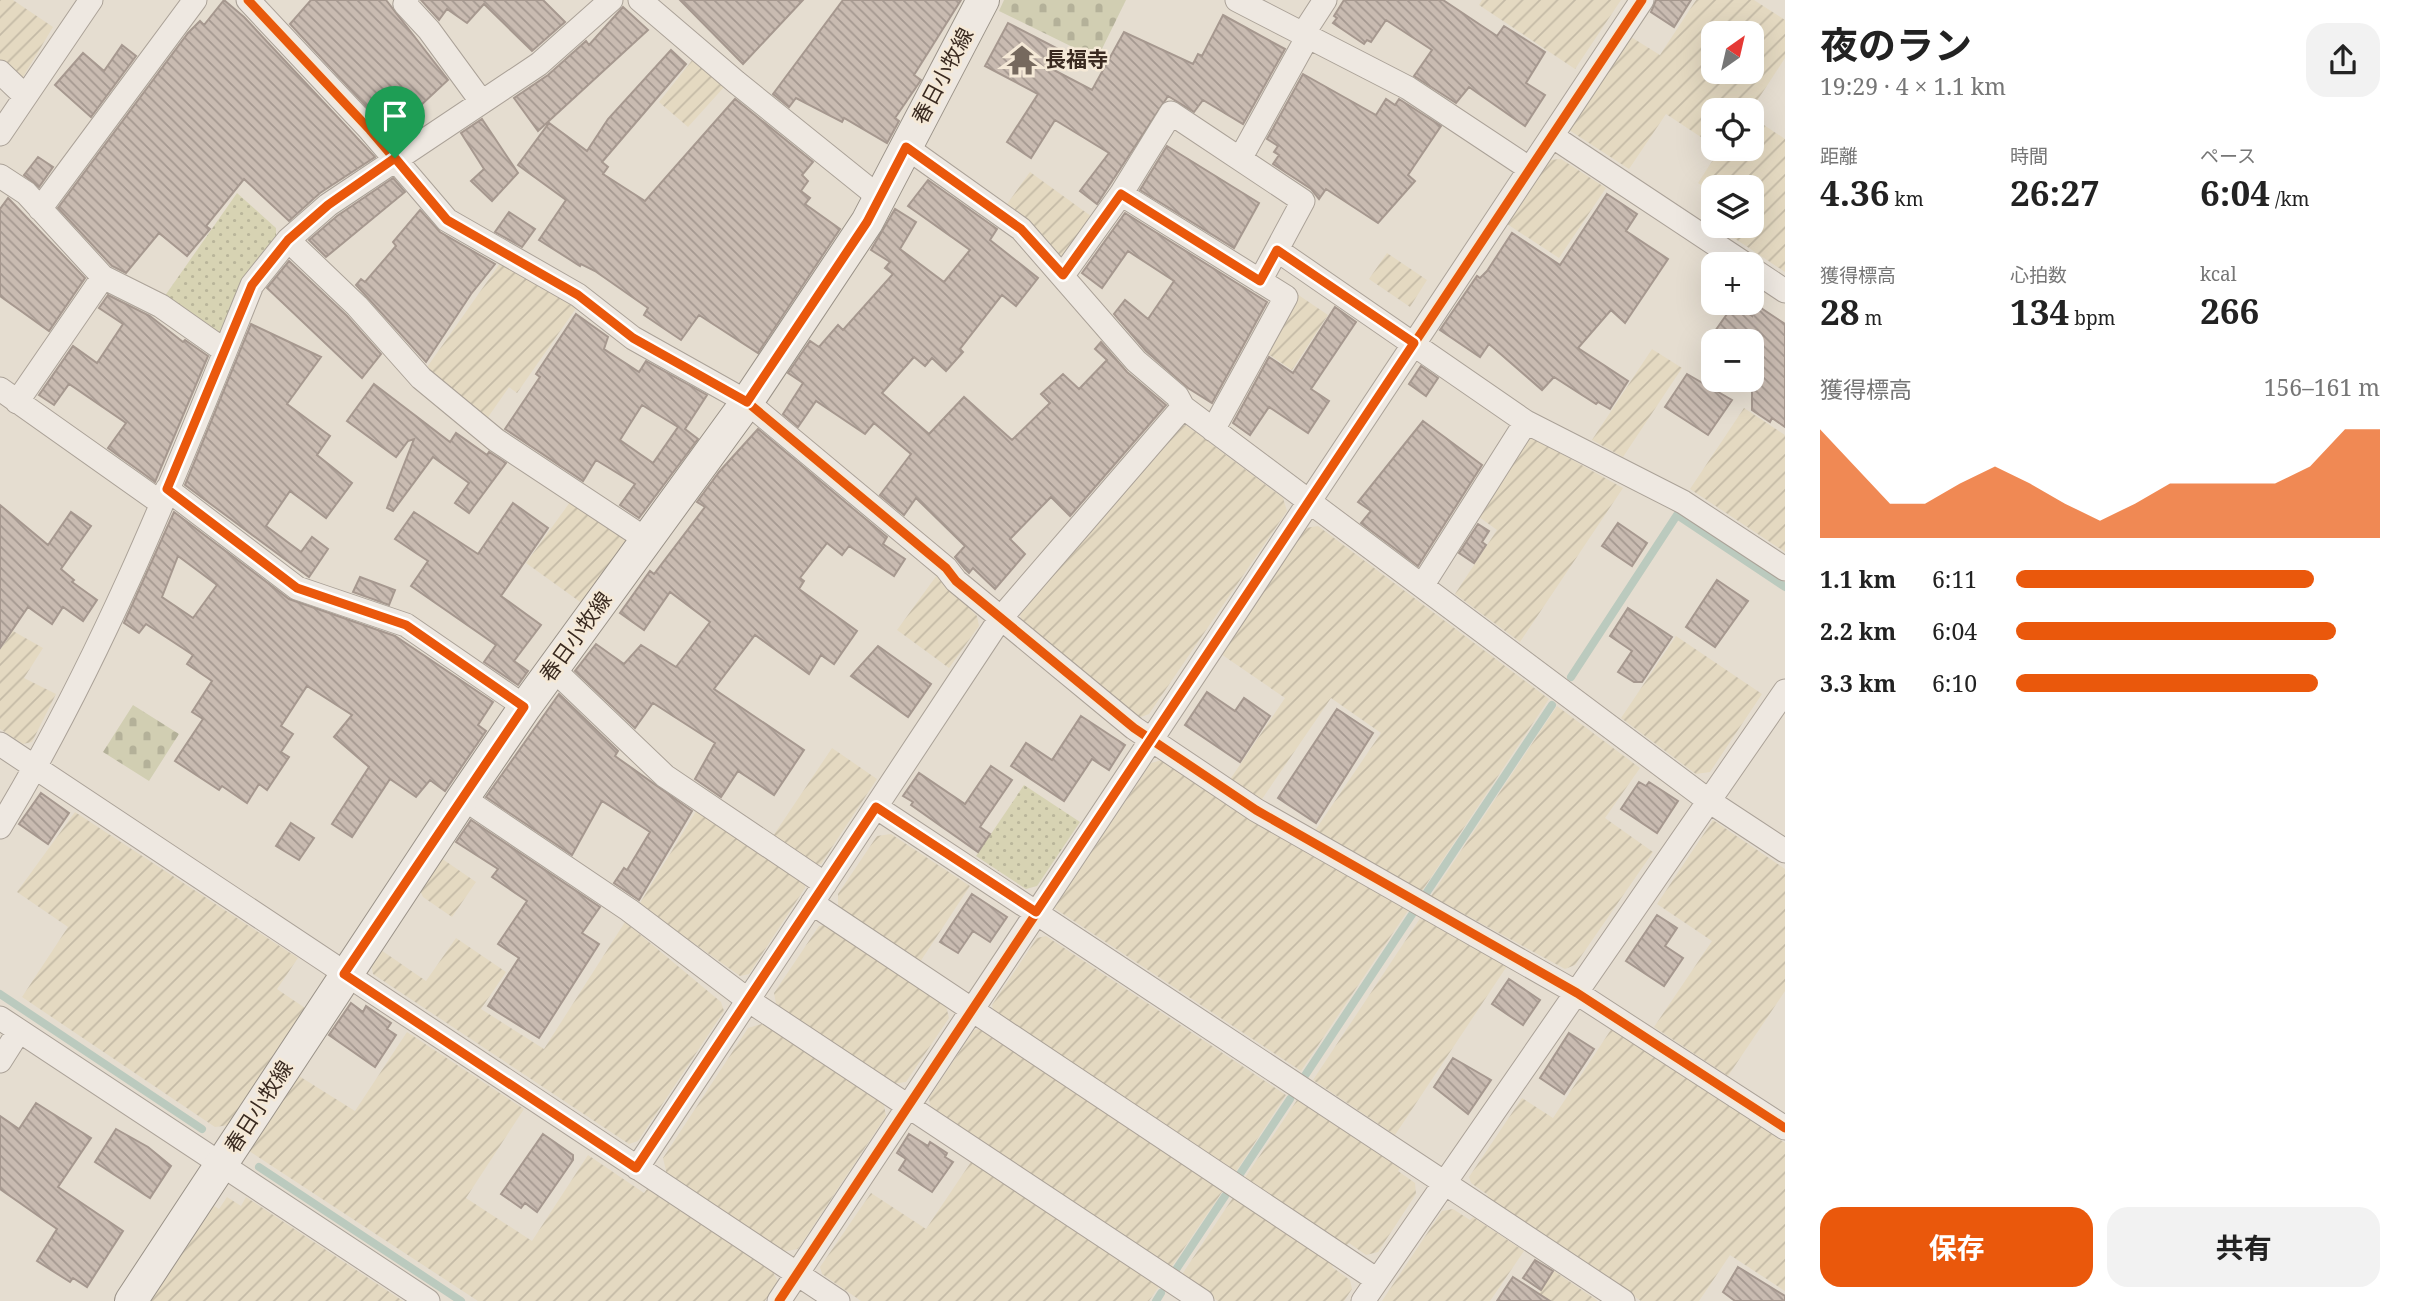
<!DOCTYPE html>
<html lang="ja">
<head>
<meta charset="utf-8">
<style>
  body { margin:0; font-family:"Noto Serif","Noto Sans JP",serif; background:#f2f2f2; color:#222; height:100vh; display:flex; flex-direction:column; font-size:26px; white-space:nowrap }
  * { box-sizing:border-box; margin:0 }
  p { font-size:23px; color:#767676 }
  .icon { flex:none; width:38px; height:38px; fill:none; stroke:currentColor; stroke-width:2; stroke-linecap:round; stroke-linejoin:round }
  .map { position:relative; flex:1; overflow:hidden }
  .drawer { display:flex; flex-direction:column; background:#fff; width:630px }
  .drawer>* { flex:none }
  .needle { width:46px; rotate:34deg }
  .tools { position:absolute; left:1701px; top:21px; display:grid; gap:14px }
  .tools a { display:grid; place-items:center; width:63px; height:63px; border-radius:14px; background:#fff; box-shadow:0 7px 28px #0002; font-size:35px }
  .pin { position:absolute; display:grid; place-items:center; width:60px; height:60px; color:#fff; margin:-72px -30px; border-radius:50% 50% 50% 0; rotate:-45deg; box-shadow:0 0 7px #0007 }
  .pin .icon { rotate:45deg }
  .round { display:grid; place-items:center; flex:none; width:74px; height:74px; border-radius:21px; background:#f2f2f2 }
  .head { display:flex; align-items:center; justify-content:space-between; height:119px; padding:0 35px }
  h1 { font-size:38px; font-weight:700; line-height:52px }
  .stats { display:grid; grid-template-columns:repeat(3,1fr); gap:10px; height:119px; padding:7px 35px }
  .stats div { display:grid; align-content:center }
  .stats b { font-size:35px; font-weight:700 }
  .stats small { font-size:19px; font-weight:400 }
  .stats p { font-size:19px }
  .chart { height:196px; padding:14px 35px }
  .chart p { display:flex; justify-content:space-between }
  .chart svg { width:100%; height:126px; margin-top:7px; fill:#ea580c; opacity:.7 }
  .action { display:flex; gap:14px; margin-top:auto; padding:14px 35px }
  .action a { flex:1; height:80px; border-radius:21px; background:#ea580c; color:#fff; font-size:28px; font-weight:700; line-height:80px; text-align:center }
  .action a+a { background:#f2f2f2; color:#222 }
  ul { padding:0 35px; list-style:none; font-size:23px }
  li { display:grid; grid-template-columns:112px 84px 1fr; align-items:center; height:52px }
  li i { height:18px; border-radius:9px; background:#ea580c }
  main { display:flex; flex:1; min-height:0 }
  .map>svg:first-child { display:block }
  .farmland { fill:url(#farmland-furrows); fill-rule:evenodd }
  .cemetery { fill:url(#cemetery-stones) }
  .park { fill:url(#park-dots) }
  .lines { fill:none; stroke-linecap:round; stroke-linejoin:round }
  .stream { stroke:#bbcabe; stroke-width:8 }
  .building { fill:url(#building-back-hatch); stroke:#a6988f; stroke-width:2; fill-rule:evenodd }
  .street-casing { stroke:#aba298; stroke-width:25 }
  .secondary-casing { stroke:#9a9288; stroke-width:34 }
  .street { stroke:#eee8e1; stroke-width:23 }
  .secondary { stroke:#eee8e1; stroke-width:32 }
  .cycleway-casing { stroke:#f5e9d7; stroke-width:13 }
  .cycleway { stroke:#e8590c; stroke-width:9 }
  .route-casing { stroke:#fff; stroke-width:14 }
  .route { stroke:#ea580c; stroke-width:9 }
  .labels { text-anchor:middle; stroke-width:5; stroke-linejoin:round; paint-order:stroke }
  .poi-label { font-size:21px; font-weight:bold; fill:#3a2a20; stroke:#f5e9d7; text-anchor:start }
  .street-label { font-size:21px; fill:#3a2a20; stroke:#f5e9d7 }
</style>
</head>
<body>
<main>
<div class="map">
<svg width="1785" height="1301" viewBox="0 0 1785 1301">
  <defs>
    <pattern id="farmland-furrows" width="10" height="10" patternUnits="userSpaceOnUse" patternTransform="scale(1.75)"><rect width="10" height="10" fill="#e4d9c1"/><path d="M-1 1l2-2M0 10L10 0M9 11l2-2" fill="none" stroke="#c4baa6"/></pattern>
    <pattern id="cemetery-stones" width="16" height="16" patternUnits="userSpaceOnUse" patternTransform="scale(1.75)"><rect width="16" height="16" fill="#d1ceb2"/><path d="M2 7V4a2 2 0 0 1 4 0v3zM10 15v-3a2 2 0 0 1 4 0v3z" fill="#b4b199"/></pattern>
    <pattern id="park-dots" width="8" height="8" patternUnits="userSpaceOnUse" patternTransform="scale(1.75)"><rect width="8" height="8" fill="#d7d3b3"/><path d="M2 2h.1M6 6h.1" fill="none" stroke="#b9b59a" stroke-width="1.8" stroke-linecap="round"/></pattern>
    <pattern id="building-back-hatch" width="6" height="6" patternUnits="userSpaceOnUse" patternTransform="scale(1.75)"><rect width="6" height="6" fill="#c9bbb1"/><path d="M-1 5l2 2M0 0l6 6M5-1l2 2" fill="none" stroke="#a49890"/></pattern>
  </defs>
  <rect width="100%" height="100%" fill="#e5ddd0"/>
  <path class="farmland" d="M0,0H13L53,27L23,77L17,78L0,62Z
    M1482,0H1621L1575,69L1479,5Z
    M1696,0H1754L1785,20V58L1751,110H1713V145L1666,114L1629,169L1569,130L1631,37L1660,55ZM1713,33H1752V72H1713Z
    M694,58L725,86L688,127L659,102Z
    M1752,117L1785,139V272L1716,226H1752V187H1713V193L1698,183L1720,149H1752Z
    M1561,159L1606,188L1559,258L1507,224L1550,160Z
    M1030,172L1095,219L1067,257L1058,258L1005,207Z
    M1387,253L1427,280L1410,307L1369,279Z
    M503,259L579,304L517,393L509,387L484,423L425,370Z
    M1297,294L1328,315L1292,370L1265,352Z
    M1652,349L1682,368L1623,457L1592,440Z
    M1744,408L1785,435V552L1690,489Z
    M1186,425L1283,498L1287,511L1149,714L1138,718L1021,619L1018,607L1176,427Z
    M1531,437L1623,488L1520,642L1455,594L1497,530L1475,514L1524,440Z
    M573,498L624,534L627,543L583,604L526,563Z
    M1318,526L1549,699L1422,891L1314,832L1381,733L1331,698L1260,802L1229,781L1285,698L1221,654L1306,528Z
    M937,575L977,616L979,626L949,668L897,630Z
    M13,631L43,648L24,678L56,694L32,742L23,744L0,729V650Z
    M1676,636L1762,694L1710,772L1696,774L1621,718Z
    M1557,706L1640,768L1605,818L1653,852L1575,965L1565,969L1431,896Z
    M832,748L877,779L821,864L809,865L771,839Z
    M1162,760L1409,909L1301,1071L1054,908L1151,763Z
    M698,808L805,879V888L749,974L740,976L692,942L690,944L637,908Z
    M75,812L298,958L277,989L305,1008L230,1125L215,1127L22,997L68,927L17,892Z
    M1713,820L1785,869V991L1728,1076L1654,1027L1712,941L1657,904Z
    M891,834L970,886L920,962L838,908V894L877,836Z
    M441,858L476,882L452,917L423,897L419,888Z
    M1423,914L1509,963L1395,1135L1313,1080Z
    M625,922L721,1002L724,1011L638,1141L629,1144L373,974L371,964L381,950L426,981L456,938L506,972L481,1009L544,1049Z
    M829,924L945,1002L949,1018L906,1082L891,1084L777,1009L774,993L819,926Z
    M1046,936L1286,1095L1235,1173L994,1012L992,1005L1037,938Z
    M768,1022L883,1100L886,1116L798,1249L782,1252L667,1175L663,1158L748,1028Z
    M983,1028L1224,1189L1170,1269L931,1110L929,1098L974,1030Z
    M1612,1028L1785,1143V1291L1730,1255L1699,1301H1641L1486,1198L1488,1195L1471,1183L1469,1177L1522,1098L1553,1118Z
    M407,1032L524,1109L466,1198L532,1241L588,1155L644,1193L647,1189L773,1272L778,1282L765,1301H478L249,1151L299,1076L355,1111Z
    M1297,1100L1400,1168L1398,1171L1415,1183L1416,1194L1378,1252L1366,1255L1349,1243L1346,1246L1244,1179Z
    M973,1159L1160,1285L1149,1301H861L822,1274L820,1267L871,1193L926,1229Z
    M1234,1196L1335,1263L1332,1267L1350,1280L1352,1289L1344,1301H1218L1181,1276Z
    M227,1197L241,1206L246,1197L403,1301H151L214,1206L219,1209Z
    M1453,1209L1470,1220L1473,1217L1524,1251L1490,1301H1382L1442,1211Z
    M1554,1271L1598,1301H1534Z"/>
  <path class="cemetery" d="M1004,0H1126L1097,59L999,11Z
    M133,705L179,734L149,781L103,752Z"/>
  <path class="park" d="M237,193L276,228V239L223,332L215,336L162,300Z
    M1024,785L1080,822L1037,886L1026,889L976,856Z"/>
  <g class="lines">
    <path class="stream" d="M1571,677L1677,515L1785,587
      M1425,895L1552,705
      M0,994L202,1129
      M1304,1077L1413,913
      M259,1167L461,1301
      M1240,1174L1290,1099
      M1175,1271L1225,1196
      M1156,1301L1161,1293"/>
  </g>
  <path class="building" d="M224,0L244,17L375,157L320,193L289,221L244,179L206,226L210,229L187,256L159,233L126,273L112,266L58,208L188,33L200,21L204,25Z
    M311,0H386L448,80L391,133L290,24Z
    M421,0H543L565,22L532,51L484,4L467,23L447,9L439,20Z
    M680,0H803L743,64Z
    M843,0H961L914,75L921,80L895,118L899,121L887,143L844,118L842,122L796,98L789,107L773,94Z
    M1344,0H1443L1497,36L1504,26L1545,52L1526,83L1545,95L1525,126L1469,87L1456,103L1414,76L1432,50L1386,20L1371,42L1367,40L1364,44L1333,23L1337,18L1334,16Z
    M1656,0H1691L1674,27L1651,12Z
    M623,7L648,30L538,131L514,98L548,75L586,41L589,45Z
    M1223,15L1285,49L1243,124L1203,100L1194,112L1168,96L1097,204L1080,191L1109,153L1055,120L1031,158L1007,142L1038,94L985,66L1008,23L1060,50L1050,68L1092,90L1124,32L1193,64L1198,54L1202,56Z
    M122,45L136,56L91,117L55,85L83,53L104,71Z
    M671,50L686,64L602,162L608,167L603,174L645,201L735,99L813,162L802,175L808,181L801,191L810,198L805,204L840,229L758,353L699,315L681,340L644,315L648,308L595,271L581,264L580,266L539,240L566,200L518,165L549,123L587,151L608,119Z
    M1303,74L1376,115L1386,99L1395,105L1399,99L1441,126L1408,175L1415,181L1378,223L1326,189L1319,199L1311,189L1273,164L1279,155L1274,152L1278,146L1267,139Z
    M482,119L518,173L492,201L471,181L484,169L461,133Z
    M1167,146L1259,203L1234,248L1140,190Z
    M38,157L53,167L39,187L24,175Z
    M393,178L405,192L326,257L309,240L337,216Z
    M928,180L997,229L990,240L1038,278L1016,306L1002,295L960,349L963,352L946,371L932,358L925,366L914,357L882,393L929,434L964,397L1012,440L1050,403L1041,394L1063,374L1079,389L1107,360L1095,349L1101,342L1127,372L1166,405L1070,516L1051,497L1010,539L1025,554L995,589L973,568L969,573L965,569L955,557L965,546L916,498L904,515L880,495L911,454L874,423L865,434L816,401L798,427L783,414L803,383L788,373L810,341L819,347L838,325L843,330L893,274L885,268L890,262L871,250L895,209L916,222L900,249L944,282L970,250L908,206Z
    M1607,194L1637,214L1626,231L1668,259L1625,323L1611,310L1578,348L1628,381L1610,409L1598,402L1596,404L1554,377L1542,390L1489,344L1480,357L1440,330L1477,276L1480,278L1487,271L1512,233L1560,265Z
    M8,198L85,278L49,331L0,296V209Z
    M420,210L440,232L495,264L471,294L426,362L356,285L361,279L365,282L396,246L393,242Z
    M509,212L535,229L522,247L495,232Z
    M1125,213L1267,302L1212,403L1188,388L1146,351L1114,314L1125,300L1148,319L1174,281L1128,251L1102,288L1082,273Z
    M289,261L347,316L381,354L362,378L267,288Z
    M108,295L150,316L183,342L185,340L208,356L155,482L108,448L126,423L69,384L54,405L39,395L73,346L97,363L123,324L99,308Z
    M1752,302L1785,324V427L1772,418L1770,422L1752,410V341H1725L1713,334L1734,304L1752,316Z
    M1335,307L1356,322L1311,389L1329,401L1308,433L1269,407L1250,435L1233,423L1269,357L1293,373Z
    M576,314L608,337L604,349L639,372L646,361L707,395L685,429L698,439L639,518L620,505L635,484L596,460L583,481L505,429L540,377L536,374ZM642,405L678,427L653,463L620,440Z
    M251,324L321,357L287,404L330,436L317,455L352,483L326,518L290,491L266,526L301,552L312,537L328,549L309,577L185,485Z
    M1421,366L1438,378L1426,396L1409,384Z
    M1687,374L1732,400L1708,435L1665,407Z
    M374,384L450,442L456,433L487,455L489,452L506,463L469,513L455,503L469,483L433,457L393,511L387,508L414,439L408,441L396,457L347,421Z
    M1423,421L1482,465L1418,566L1361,523L1371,511L1358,502Z
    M758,429L887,537L883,544L905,559L894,576L849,546L842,555L827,543L800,578L804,581L799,589L857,631L834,664L821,655L809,674L755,635L714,689L804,750L774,795L738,771L721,797L695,779L715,743L653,703L635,728L575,671L596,644L624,664L641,645L676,667L710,622L670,592L644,630L620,613L650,571L654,574L705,507L697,502L719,472Z
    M513,503L548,528L501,596L541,625L514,661L528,671L518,685L484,662L496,645L411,586L428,561L395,539L414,512L478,554Z
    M0,505L48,545L71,512L91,526L61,569L74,580L72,582L97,600L83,621L63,607L52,624L28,607L0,648Z
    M174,512L289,599L395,636L493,702L478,725L486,731L445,791L430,780L416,797L390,779L352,837L332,824L369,767L334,737L352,715L307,686L281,726L293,734L281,752L289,757L267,790L259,784L247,803L222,786L219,790L175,761L203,719L192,712L212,681L187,664L193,655L146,624L139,633L124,623ZM178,556L217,585L193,618L162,597Z
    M1618,523L1647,543L1632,566L1602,546Z
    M1478,524L1489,531L1482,542L1486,545L1474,563L1459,553Z
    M360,577L395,590L389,605L353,592Z
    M1717,580L1748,601L1715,647L1686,627Z
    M1628,608L1672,637L1642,682H1634L1618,672L1632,651L1610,636Z
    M878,646L931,684L908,717L851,676Z
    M1207,692L1235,711L1244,698L1270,716L1240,762L1185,725Z
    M559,694L618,751L615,756L692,811L639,900L614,883L624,868L627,870L650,832L602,801L572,855L486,797Z
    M1337,709L1373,733L1316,823L1278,798Z
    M1081,716L1125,745L1109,770L1092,759L1064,801L1011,766L1026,743L1052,760Z
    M991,766L1012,780L980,827L990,834L978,852L911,805L913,802L903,796L919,773L965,804Z
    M1639,782L1646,786L1649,782L1678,801L1657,833L1621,809Z
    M41,793L69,813L48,844L19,824Z
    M471,820L600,907L582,933L599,944L539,1038L488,1006L519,958L498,944L527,901L492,877L498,869L456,842Z
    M291,823L314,838L299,860L276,846Z
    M972,894L1007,917L990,942L973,931L958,953L940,942Z
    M1657,915L1677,928L1665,946L1683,958L1664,986L1626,961Z
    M1509,979L1540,1000L1523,1025L1492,1004Z
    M351,1003L363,1012L366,1006L391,1023L387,1029L396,1035L375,1067L329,1035Z
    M1569,1033L1594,1049L1564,1094L1540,1078Z
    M1453,1058L1491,1080L1468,1114L1434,1087Z
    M36,1103L91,1138L58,1187L123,1231L87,1287L73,1278L70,1282L37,1261L57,1229L0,1189V1116L19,1129Z
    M116,1129L148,1147L171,1166L150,1198L95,1162Z
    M543,1134L573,1155V1160L537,1212L525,1203L521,1208L501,1194Z
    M909,1134L928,1146L930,1142L947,1153L945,1157L953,1162L932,1192L899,1170L906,1159L897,1153Z
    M1535,1260L1553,1271L1541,1290L1523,1278Z
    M1738,1267L1785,1296V1301H1735L1723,1292Z
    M1513,1277L1550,1301H1497Z"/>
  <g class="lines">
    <g class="street-casing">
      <path id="street" d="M248,0L370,130L447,220L578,295L633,338L747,402L946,568L956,581L1134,728L1256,810L1577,993L1785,1128
        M407,0L405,4L429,30L481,101
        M640,0L736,82L880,198
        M1237,0L1408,88L1530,169
        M1303,34L1325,0
        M0,72L25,96
        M0,134L91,0
        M1552,136L1745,264
        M906,147L1021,229L1136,361L1177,396L1183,407L1709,801L1785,851
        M1240,159L1308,36
        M0,176L26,193L103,277L161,306L225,351
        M1121,194L1286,297L1213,430
        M40,209L195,0
        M288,240L357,306L421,378L496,440L647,540
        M1277,250L1526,422L1683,502L1785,569
        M1752,269L1785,291
        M1063,275L1121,194L1171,113L1303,201L1260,281
        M0,389L161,503
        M17,402L103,277
        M167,489L297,588L406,625L525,707
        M1422,586L1526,422
        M553,669L665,776L825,884
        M0,744L838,1301
        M463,798L629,910L748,1000L1202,1301
        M876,807L1623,1301
        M0,827C104,656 177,470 252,285L288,240L328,205L539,64L611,0
        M812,903L1377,1280
        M0,1018L428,1301
        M0,1061L19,1031
        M637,1168L1000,619L1183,407
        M779,1301L1642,0
        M1363,1301L1785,691"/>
    </g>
    <g class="secondary-casing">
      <path id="secondary" d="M131,1301L463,798L525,707L747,402L867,222L983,0"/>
    </g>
    <use href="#street" class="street"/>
    <use href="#secondary" class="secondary"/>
    <g class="cycleway-casing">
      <path id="cycleway" d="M248,0L370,130L447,220L578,295L633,338L747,402L946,568L956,581L1134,728L1256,810L1577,993L1785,1128
        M779,1301L1642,0"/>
    </g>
    <use href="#cycleway" class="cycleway"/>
  </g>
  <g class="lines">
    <g class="route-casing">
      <path id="route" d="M906,147L1021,229L1063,275L1121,194L1260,281L1277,250L1414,343L1036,912L876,807L636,1168L344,974L524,707L406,625L297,588L167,489L252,285L288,240L328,205L395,158L447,220L578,295L633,338L747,402L867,222Z"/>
    </g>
    <use href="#route" class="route"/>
  </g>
  <defs>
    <g id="temple-bare" transform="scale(2.415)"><path d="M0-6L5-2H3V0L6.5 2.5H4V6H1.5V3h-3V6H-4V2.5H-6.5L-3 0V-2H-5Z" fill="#76695e" stroke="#f5e9d7" stroke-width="2.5" paint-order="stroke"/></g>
  </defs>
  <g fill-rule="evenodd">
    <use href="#temple-bare" x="1022" y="60"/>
  </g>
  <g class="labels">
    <g class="poi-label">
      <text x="1045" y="67">長福寺</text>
    </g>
    <g class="street-label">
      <text transform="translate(943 76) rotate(-62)" y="7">春日小牧線</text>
      <text transform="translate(576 637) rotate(-54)" y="7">春日小牧線</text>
      <text transform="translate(259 1107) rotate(-57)" y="7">春日小牧線</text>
    </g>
  </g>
</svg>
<div class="tools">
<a><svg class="needle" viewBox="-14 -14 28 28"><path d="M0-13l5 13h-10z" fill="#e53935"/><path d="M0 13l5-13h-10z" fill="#767676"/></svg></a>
<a><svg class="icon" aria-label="locate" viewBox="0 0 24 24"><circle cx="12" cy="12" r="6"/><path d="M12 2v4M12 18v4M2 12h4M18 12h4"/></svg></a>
<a><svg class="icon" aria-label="layers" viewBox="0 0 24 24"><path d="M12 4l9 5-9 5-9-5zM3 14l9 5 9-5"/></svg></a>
<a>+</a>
<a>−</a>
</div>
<div class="pin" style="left:395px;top:158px;background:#1e9e55"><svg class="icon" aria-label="arrive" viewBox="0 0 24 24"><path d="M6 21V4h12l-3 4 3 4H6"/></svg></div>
</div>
<section class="drawer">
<div class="head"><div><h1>夜のラン</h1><p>19:29 · 4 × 1.1 km</p></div><a class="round"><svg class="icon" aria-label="share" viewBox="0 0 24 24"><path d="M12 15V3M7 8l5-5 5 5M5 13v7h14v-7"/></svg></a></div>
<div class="stats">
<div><p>距離</p><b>4.36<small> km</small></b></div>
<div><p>時間</p><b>26:27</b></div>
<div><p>ペース</p><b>6:04<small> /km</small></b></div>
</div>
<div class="stats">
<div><p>獲得標高</p><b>28<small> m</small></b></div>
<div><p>心拍数</p><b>134<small> bpm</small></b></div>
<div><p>kcal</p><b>266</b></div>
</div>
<div class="chart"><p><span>獲得標高</span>156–161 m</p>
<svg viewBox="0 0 160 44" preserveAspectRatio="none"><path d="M0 44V6L10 19L20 32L30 32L40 25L50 19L60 25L70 32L80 38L90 32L100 25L110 25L120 25L130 25L140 19L150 6L160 6V44z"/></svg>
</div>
<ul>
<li><b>1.1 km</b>6:11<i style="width:82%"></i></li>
<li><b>2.2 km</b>6:04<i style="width:88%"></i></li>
<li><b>3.3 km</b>6:10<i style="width:83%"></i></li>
</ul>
<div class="action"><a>保存</a><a>共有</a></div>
</section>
</main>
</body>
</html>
